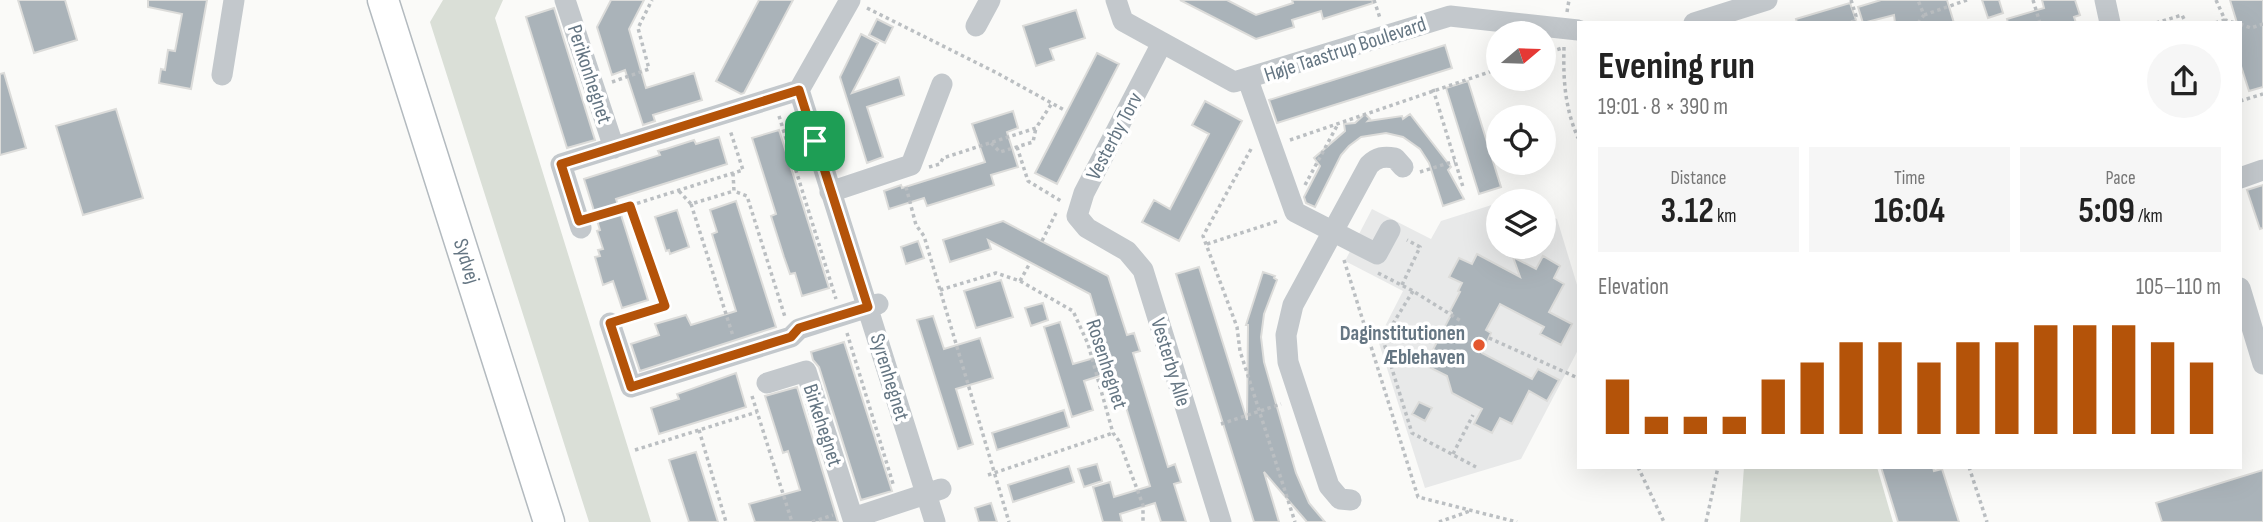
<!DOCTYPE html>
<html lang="en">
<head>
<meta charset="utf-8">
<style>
  body { margin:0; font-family:"Sofia Sans Condensed",sans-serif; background:#f6f6f6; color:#222; height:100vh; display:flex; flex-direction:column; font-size:26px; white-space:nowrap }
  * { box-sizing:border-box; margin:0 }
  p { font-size:23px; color:#767676 }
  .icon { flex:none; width:38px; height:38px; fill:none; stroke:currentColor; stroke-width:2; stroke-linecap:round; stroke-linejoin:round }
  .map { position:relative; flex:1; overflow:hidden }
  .side { position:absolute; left:1577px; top:21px; width:665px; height:448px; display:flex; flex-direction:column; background:#fff; border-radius:0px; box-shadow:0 7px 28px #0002 }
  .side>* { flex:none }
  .needle { width:46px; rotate:71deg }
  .buttons { position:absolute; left:1486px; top:21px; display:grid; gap:14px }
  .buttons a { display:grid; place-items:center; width:70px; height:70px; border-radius:50%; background:#fff; box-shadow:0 7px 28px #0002; font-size:35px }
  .pin { position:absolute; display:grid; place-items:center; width:60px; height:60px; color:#fff; margin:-30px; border-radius:14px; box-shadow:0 4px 10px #0006 }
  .round { display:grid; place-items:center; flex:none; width:74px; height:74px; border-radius:37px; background:#f6f6f6 }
  .summary { display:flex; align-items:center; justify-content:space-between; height:119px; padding:0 21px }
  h1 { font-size:38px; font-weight:700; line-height:52px }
  .figures { display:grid; grid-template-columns:repeat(3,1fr); gap:10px; height:119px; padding:7px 21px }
  .figures div { display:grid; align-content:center; border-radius:0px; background:#f6f6f6; text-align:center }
  .figures b { font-size:35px; font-weight:700 }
  .figures small { font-size:19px; font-weight:400 }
  .figures p { font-size:19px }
  .chart { height:196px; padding:14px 21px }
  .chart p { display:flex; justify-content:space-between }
  .chart svg { width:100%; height:126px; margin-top:7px; stroke:#b45309; stroke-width:6 }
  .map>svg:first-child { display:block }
  .built { fill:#e8e9e9 }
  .green { fill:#dadfd7 }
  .building { fill:#aab3b9; stroke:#dcdcda; stroke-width:2 }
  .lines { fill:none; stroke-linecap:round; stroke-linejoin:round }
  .secondary-casing { stroke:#b3babf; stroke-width:33 }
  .path { stroke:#bbbfc2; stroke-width:3.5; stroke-dasharray:3.5 3.5; stroke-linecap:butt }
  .street { stroke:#c3c8cc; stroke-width:21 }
  .secondary { stroke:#fff; stroke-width:30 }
  .route-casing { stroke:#fff; stroke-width:14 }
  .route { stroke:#b45309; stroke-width:9 }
  .poi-dot { fill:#e4572e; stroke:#fff; stroke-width:2.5 }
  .labels { text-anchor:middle; stroke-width:7; stroke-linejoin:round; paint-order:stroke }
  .street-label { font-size:21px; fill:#657683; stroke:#fff }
  .poi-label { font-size:21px; font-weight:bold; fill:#657683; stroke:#fff; text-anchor:end }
</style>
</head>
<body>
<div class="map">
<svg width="2263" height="522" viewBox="0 0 2263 522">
  <rect width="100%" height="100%" fill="#fafaf8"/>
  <path class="built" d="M1498,203V247H1544V212L1557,219L1578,288V350L1521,459L1425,488L1378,340L1403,291L1345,261L1372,209L1431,239L1441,221Z"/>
  <path class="green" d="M443,0H503L495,18L651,522H589L430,22Z
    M1744,467H1877L1893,522H1740Z"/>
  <path class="building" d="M18,0H65L77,40L34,53Z
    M148,0H207L191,89L159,83L161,69L165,70L168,50L175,51L182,14L148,7Z
    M611,0H644L629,29L646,88L694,73L702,100L653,115L655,121L643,125L625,70L612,75L597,27Z
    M759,0H793L744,93L741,94L716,81Z
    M1180,0H1227L1256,15L1293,3L1292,0H1372L1373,3L1323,19L1321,11L1292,20L1294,27L1256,39Z
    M1881,0H1947L1954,23H1895L1894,15L1863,23L1858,7Z
    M1982,0H1999L2003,13L1988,18Z
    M2042,0H2075L2080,15L2074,17L2076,23H2008L2007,19L2044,8Z
    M2230,0H2263V87L2249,91L2240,63V23H2237Z
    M1850,3L1856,20L1848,23H1797L1796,19Z
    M554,8L595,140L567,148L526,17Z
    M1076,10L1085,38L1050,49L1054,60L1036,66L1023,26Z
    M877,19L893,27L885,43L869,35Z
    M861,34L878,43L852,93L899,77L904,95L867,107L883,157L867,163L840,77Z
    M1445,45L1452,68L1277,123L1269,100Z
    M1097,53L1119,64L1057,184L1035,173Z
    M4,73L26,148L0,155V74Z
    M1468,81L1501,187L1479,194L1446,88Z
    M1205,101L1242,121L1179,241L1142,222L1154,200L1170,209L1209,134L1192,125Z
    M116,109L143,198L83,215L56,126Z
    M1013,111L1018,128L1007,132L1018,167L991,175L994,185L927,206L924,198L889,209L884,191L901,185L902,188L985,162L972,124Z
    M1365,114L1370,119L1368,121L1402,116L1403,119L1410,114L1451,167L1448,170L1464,199L1443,206L1429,163L1420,149L1403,137L1386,133L1361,137L1349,146L1341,155L1315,207L1306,203L1304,197L1320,166L1314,158L1345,131L1344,124L1355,123Z
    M779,130L829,288L802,296L795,273L790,274L784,257L771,216L776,214L752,138Z
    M719,137L727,164L616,199L648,300L622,308L613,281L603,285L595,257L600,256L598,250L603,249L597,231L600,230L584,179L660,155L658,151L666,149L694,140L696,144Z
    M2263,185V228L2260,229L2247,190Z
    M736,201L776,327L640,371L631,344L659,335L655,324L686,315L691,325L736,311L712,234L717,232L710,210Z
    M677,210L689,247L670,254L669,250L666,251L655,217Z
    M1003,221L1108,276L1127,335L1134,333L1140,351L1133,353L1168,467L1175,464L1181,482L1174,484L1186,522H1161L1155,503L1120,514L1122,522H1103L1093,487L1110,482L1114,497L1150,486L1115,371L1084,381L1093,410L1072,417L1044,327L1060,322L1073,364L1108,354L1090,294L988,240L991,249L950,262L943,240Z
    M918,241L924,258L906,264L901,247Z
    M1477,254L1520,277L1513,257L1536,269L1543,256L1560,266L1554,278L1564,284L1549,312L1572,324L1561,345L1540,334L1544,327L1500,304L1486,330L1491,333L1482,353L1532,379L1538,369L1559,380L1547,401L1529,391L1512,424L1500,418L1492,433L1474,424L1482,409L1452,393L1447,376L1425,365L1452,313L1450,311L1460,292L1458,291L1462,283L1449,277L1459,258L1472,264Z
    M1199,267L1247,420L1248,325H1246L1263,272L1275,276L1274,278L1277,280L1264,314L1261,337L1264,362L1296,473L1309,503L1325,522H1307L1264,472L1279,522H1254L1176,274Z
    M1001,280L1013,317L976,328L964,291Z
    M1043,303L1048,320L1031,326L1025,308Z
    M933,316L944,349L980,338L993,378L956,389L973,444L958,449L917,320Z
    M844,342L892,491L861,500L819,367L813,360L811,352Z
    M736,373L746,407L659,434L651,408L679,399L677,394Z
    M797,387L838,522H755L749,504L800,490L788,451L783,453L765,396Z
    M1419,402L1432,408L1425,421L1412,414Z
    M1064,410L1069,427L997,450L992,433Z
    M696,452L718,522H689L678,488L669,460Z
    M1097,464L1102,481L1084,487L1078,469Z
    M1069,466L1074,482L1013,502L1008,485Z
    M1881,467H1933L1934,471L1942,469L1959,522H1898Z
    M2263,470V522H2162L2156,503Z
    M991,503L997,522H979L975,508Z"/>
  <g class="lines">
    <g class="secondary-casing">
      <path id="secondary" d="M383,0L549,522"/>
    </g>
    <path class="path" d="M1374,0L1380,18
      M1851,0L1856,16L1853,23
      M2033,0L2040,23
      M2216,0L2225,20L2235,23
      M867,8L997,73L1066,111
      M1567,12L1569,0
      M1924,15L1967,0
      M1918,23L1924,15L1918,0
      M2156,23L2182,15L2186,23
      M2215,23L2225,20
      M2240,24L2251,28L2263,24
      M1564,47C1563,80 1565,108 1578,138
      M1544,54L1562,48
      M612,82L649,69L638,28L652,0
      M1433,89L1463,187
      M2240,101L2263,94
      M779,116L836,299
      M1290,140L1498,69
      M991,143L1000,152L1033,142L1036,128
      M1017,147L1028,181L1061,201
      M1251,149L1203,236L1237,327L1240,351L1295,522
      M929,167L940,164L943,158L1036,128L1052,103
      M1420,172L1455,161
      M733,173L734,191L747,196L785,317
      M1305,185L1338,124
      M906,187L916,225L924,236L1009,522
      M679,191L691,204L734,191
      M691,204L733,336
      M597,216L743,170L730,130
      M1042,241L1056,213
      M1207,244L1278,221
      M1344,260L1418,497L1517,522
      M1378,273L1413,291L1461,321
      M1020,281L1030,263
      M1402,285L1420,247L1407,240
      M940,290L996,273L1020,281L1073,311L1088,344L1113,433L1119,441L1143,505V522
      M1413,291L1383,340L1412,433L1476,467
      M629,317L665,306L630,207
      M847,333L894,487
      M1489,338L1578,378
      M752,396L792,522
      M1221,424L1281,404
      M699,430L726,522
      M635,450L757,412
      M1453,454L1473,415
      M1638,467L1664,522
      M1969,467L1987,522
      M988,475L1113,433
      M812,522L833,515
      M1439,522L1470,511
      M1706,522L1718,467"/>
    <path class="street" d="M565,0L614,148
      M850,0L799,90L935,522
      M1116,0L1123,21L1234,82L1450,16L1578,30
      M2105,0L2110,23
      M1694,23L1767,0
      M976,26L990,0
      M1162,43L1084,193L1077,216L1087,228L1127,251L1143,270L1221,522
      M222,75L234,0
      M1248,80L1295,212L1377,254L1390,230
      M2240,178L2263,170
      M830,192L911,165L942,84
      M581,228L561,164L799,90
      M2240,288L2263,364
      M610,323L631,387L791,337L799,329L878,304
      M767,383L806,371L854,522
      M1351,500L1340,499L1329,486L1288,362L1286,335L1293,305L1369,165C1377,157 1384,156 1395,158L1403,167
      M853,518L941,489"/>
    <use href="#secondary" class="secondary"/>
  </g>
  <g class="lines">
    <g class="route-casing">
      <path id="route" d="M799,90L868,307L799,328L791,337L631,387L610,323L665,306L630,206L579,221L561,164Z"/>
    </g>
    <use href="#route" class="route"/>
  </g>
  <circle class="poi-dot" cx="1479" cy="345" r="7"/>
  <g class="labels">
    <g class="street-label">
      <text transform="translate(1345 49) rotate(-18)" y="7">Høje Taastrup Boulevard</text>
      <text transform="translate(590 74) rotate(72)" y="7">Perikonhegnet</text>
      <text transform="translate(1114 136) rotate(-62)" y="7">Vesterby Torv</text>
      <text transform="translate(467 261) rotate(73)" y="7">Sydvej</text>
      <text transform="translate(1171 362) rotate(73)" y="7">Vesterby Alle</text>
      <text transform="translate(1107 364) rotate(72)" y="7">Rosenhegnet</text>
      <text transform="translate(890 377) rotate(73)" y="7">Syrenhegnet</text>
      <text transform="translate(823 425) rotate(72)" y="7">Birkehegnet</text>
    </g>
    <g class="poi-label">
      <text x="1465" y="340">Daginstitutionen<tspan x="1465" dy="24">Æblehaven</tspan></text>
    </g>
  </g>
</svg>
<div class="buttons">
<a><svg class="needle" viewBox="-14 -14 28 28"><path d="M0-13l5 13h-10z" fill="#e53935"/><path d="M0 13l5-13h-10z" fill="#767676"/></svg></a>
<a><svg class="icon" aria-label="locate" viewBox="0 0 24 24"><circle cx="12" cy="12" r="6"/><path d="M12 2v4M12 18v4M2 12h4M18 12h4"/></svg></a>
<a><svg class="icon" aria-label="layers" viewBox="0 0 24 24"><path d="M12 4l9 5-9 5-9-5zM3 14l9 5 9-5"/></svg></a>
</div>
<div class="pin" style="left:815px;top:141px;background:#1e9e55"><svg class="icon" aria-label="arrive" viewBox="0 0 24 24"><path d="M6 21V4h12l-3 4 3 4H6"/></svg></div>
<section class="side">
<div class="summary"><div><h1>Evening run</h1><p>19:01 · 8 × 390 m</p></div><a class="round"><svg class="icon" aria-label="share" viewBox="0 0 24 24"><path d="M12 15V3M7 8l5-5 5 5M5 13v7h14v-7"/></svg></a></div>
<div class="figures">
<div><p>Distance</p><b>3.12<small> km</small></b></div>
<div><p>Time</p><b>16:04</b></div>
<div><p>Pace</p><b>5:09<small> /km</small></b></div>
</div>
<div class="chart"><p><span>Elevation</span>105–110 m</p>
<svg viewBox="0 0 160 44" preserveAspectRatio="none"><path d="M5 44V25M15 44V38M25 44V38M35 44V38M45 44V25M55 44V19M65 44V12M75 44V12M85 44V19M95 44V12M105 44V12M115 44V6M125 44V6M135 44V6M145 44V12M155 44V19"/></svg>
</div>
</section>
</div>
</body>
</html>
